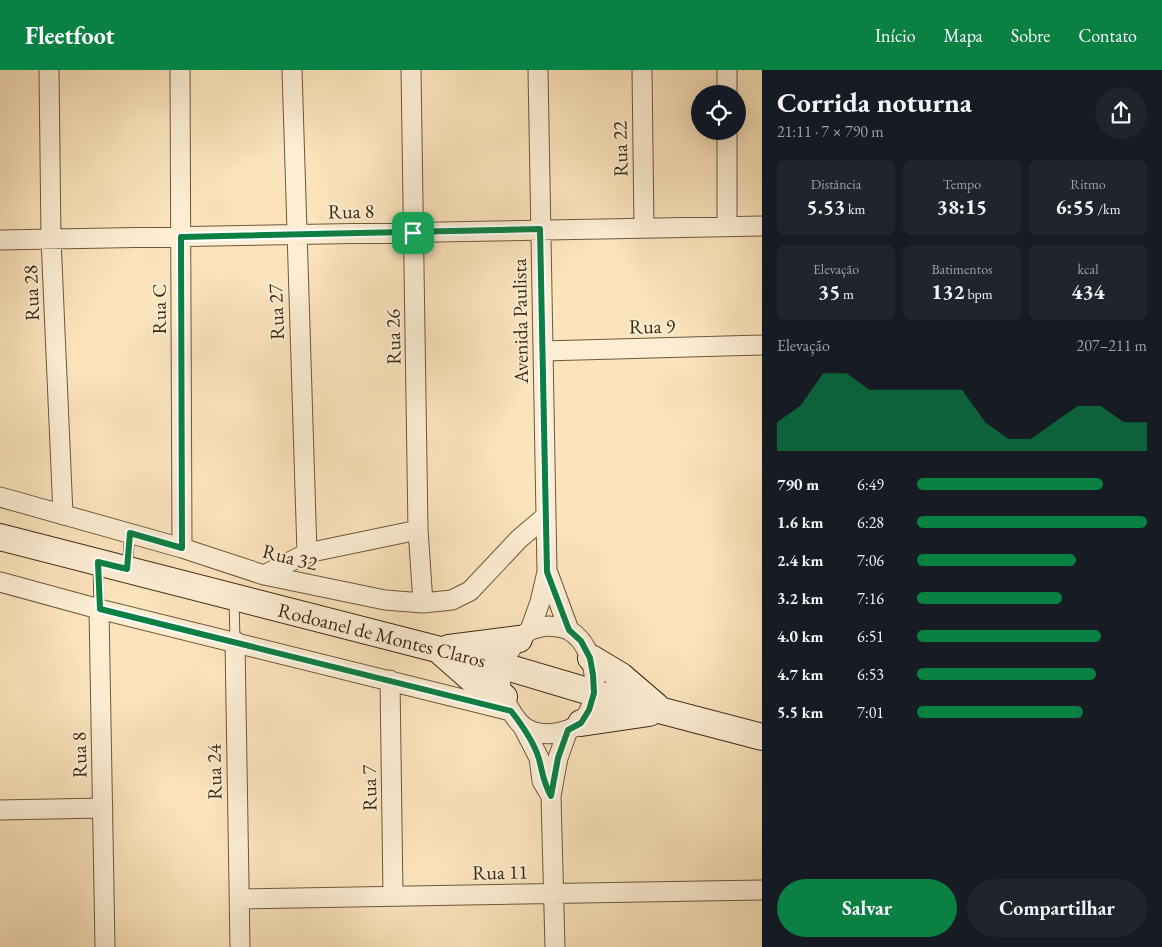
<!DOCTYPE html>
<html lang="pt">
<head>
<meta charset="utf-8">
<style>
  body { margin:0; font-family:"EB Garamond",serif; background:#20242c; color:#f1f3f6; height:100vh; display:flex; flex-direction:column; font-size:19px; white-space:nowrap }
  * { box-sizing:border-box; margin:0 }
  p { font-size:16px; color:#9ea1a6 }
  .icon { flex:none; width:28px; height:28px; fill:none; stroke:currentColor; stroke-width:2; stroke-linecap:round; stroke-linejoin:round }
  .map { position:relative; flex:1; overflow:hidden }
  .panel { display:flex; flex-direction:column; background:#171b24; width:400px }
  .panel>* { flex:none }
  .buttons { position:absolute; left:691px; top:15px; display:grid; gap:10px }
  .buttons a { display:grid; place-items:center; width:55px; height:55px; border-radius:50%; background:#171b24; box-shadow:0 5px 20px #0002; font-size:25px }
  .pin { position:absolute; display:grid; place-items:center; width:42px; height:42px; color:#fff; margin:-21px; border-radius:10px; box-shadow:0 2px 8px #0006 }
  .round { display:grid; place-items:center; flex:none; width:52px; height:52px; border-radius:26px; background:#20242c }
  .headline { display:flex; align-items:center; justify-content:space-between; height:85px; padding:0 15px }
  h1 { font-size:28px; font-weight:700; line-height:38px }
  .metrics { display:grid; grid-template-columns:repeat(3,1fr); gap:8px; height:85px; padding:5px 15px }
  .metrics div { display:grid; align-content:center; border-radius:8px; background:#20242c; text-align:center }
  .metrics b { font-size:21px; font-weight:700 }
  .metrics small { font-size:14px; font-weight:400 }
  .metrics p { font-size:14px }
  .chart { height:140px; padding:10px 15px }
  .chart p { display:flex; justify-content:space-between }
  .chart svg { width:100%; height:90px; margin-top:5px; fill:#0b8043; opacity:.7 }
  .button { display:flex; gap:10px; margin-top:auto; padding:10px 15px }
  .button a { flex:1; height:58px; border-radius:30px; background:#0b8043; color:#fff; font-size:20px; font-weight:700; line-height:58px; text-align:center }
  .button a+a { background:#20242c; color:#f1f3f6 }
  ul { padding:0 15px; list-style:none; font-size:16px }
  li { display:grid; grid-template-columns:80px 60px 1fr; align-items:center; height:38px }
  li i { height:12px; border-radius:6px; background:#0b8043 }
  header { display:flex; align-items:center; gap:30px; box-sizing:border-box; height:70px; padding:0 25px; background:#0b8043; color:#fff }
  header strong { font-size:24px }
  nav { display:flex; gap:28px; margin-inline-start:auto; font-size:18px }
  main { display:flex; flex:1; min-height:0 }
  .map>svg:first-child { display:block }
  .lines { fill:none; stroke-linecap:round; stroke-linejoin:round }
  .service-casing { stroke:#6d583d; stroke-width:11 }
  .minor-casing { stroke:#6d583d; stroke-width:21 }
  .secondary-casing { stroke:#3e2913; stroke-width:28 }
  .service { stroke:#fcedd3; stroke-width:9 }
  .minor { stroke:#fcedd3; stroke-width:19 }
  .secondary { stroke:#fcedd3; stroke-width:26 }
  .route-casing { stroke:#fff; stroke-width:10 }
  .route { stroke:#0b8043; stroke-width:6 }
  .labels { text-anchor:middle; stroke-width:4; stroke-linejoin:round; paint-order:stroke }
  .street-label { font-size:20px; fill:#3e2913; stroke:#fcedd3 }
</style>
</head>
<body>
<header>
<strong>Fleetfoot</strong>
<nav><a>Início</a><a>Mapa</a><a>Sobre</a><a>Contato</a></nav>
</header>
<main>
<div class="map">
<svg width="762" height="877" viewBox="0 0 762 877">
  <rect width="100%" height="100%" fill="#fbe3bc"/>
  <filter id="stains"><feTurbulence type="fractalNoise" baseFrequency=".004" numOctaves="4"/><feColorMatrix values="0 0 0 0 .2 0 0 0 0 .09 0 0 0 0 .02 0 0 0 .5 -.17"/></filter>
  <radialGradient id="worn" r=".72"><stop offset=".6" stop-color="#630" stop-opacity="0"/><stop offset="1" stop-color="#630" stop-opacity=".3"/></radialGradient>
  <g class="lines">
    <g class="service-casing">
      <path id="service" d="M98,494L99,539
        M127,498L130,463
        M234,529L235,571"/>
    </g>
    <g class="minor-casing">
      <path id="minor" d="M49,0L51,169L63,445
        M180,0L182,478
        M292,0L307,483
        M411,0L418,460L423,533
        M642,0L644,158
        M727,24V0
        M727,157V61
        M0,170L762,156
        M543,281L762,275
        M0,427L182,478L264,505L385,530L423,533L452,530L470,521L519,469L546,446
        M548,503L569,560
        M264,505L307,483L418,460
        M0,512L99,539L511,641
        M99,539L105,877
        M548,556C555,557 564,557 570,561C597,577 604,632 580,653C566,665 537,668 523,656C515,650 510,639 505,631C493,607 508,573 529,561C534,558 542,557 548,556Z
        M530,560L540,532L547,502L538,0
        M235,571L240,877
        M390,610L393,826
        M523,657L539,688L542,711L551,726
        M0,740L103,738
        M239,829L762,820
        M555,877L551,726L558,688L568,660"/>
    </g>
    <g class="secondary-casing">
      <path id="secondary" d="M0,467L503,596L594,623L762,667
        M449,578L519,569
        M442,583L475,612L504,627
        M591,588L621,606L656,636
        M581,653L649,643"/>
    </g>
    <use href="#service" class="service"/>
    <use href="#minor" class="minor"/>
    <use href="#secondary" class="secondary"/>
  </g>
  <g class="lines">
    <g class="route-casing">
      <path id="route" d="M540,159L547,502L569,560L581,571L590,588L593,605L594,623L589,640L581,653L568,660L558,688L551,726C543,712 543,704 539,689C534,672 522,655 511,641L100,539L98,492L127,499L130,463L182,478L181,167Z"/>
    </g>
    <use href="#route" class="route"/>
  </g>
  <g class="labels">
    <g class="street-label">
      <text transform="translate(620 79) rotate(-91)" y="7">Rua 22</text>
      <text transform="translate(351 141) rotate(-1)" y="7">Rua 8</text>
      <text transform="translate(31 223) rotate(-92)" y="7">Rua 28</text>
      <text transform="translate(159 239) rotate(-90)" y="7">Rua C</text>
      <text transform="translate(276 242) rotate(-92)" y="7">Rua 27</text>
      <text transform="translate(520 251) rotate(-91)" y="7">Avenida Paulista</text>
      <text transform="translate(652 256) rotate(-1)" y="7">Rua 9</text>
      <text transform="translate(393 267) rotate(-91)" y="7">Rua 26</text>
      <text transform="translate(290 487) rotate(14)" y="7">Rua 32</text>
      <text transform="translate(382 565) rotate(14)" y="7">Rodoanel de Montes Claros</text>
      <text transform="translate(79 685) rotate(-91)" y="7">Rua 8</text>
      <text transform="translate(214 702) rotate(-91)" y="7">Rua 24</text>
      <text transform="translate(369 718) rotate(-91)" y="7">Rua 7</text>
      <text transform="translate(500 802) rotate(-1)" y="7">Rua 11</text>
    </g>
  </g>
  <rect width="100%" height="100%" filter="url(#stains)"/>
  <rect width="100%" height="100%" fill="url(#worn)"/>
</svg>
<div class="buttons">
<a><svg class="icon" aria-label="locate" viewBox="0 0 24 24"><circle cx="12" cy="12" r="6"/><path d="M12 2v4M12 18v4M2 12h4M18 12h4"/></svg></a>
</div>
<div class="pin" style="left:413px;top:163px;background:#1e9e55"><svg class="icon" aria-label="arrive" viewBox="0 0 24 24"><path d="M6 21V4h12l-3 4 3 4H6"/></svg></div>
</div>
<section class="panel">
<div class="headline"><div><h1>Corrida noturna</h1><p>21:11 · 7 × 790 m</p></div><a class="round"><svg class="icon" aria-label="share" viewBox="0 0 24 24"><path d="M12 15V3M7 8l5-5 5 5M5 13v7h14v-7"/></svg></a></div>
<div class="metrics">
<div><p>Distância</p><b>5.53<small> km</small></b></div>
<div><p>Tempo</p><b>38:15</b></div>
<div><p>Ritmo</p><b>6:55<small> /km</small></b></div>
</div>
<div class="metrics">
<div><p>Elevação</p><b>35<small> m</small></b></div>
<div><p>Batimentos</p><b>132<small> bpm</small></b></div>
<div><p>kcal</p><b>434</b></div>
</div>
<div class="chart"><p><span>Elevação</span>207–211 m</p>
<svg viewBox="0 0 160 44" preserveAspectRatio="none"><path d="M0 44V30L10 22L20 6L30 6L40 14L50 14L60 14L70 14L80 14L90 30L100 38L110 38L120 30L130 22L140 22L150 30L160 30V44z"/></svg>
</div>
<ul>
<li><b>790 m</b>6:49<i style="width:81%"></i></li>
<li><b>1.6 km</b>6:28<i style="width:100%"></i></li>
<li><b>2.4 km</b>7:06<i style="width:69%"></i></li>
<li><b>3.2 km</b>7:16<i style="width:63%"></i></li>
<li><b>4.0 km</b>6:51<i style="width:80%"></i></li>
<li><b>4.7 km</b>6:53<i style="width:78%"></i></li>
<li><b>5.5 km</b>7:01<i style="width:72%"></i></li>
</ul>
<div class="button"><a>Salvar</a><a>Compartilhar</a></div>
</section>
</main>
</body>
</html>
